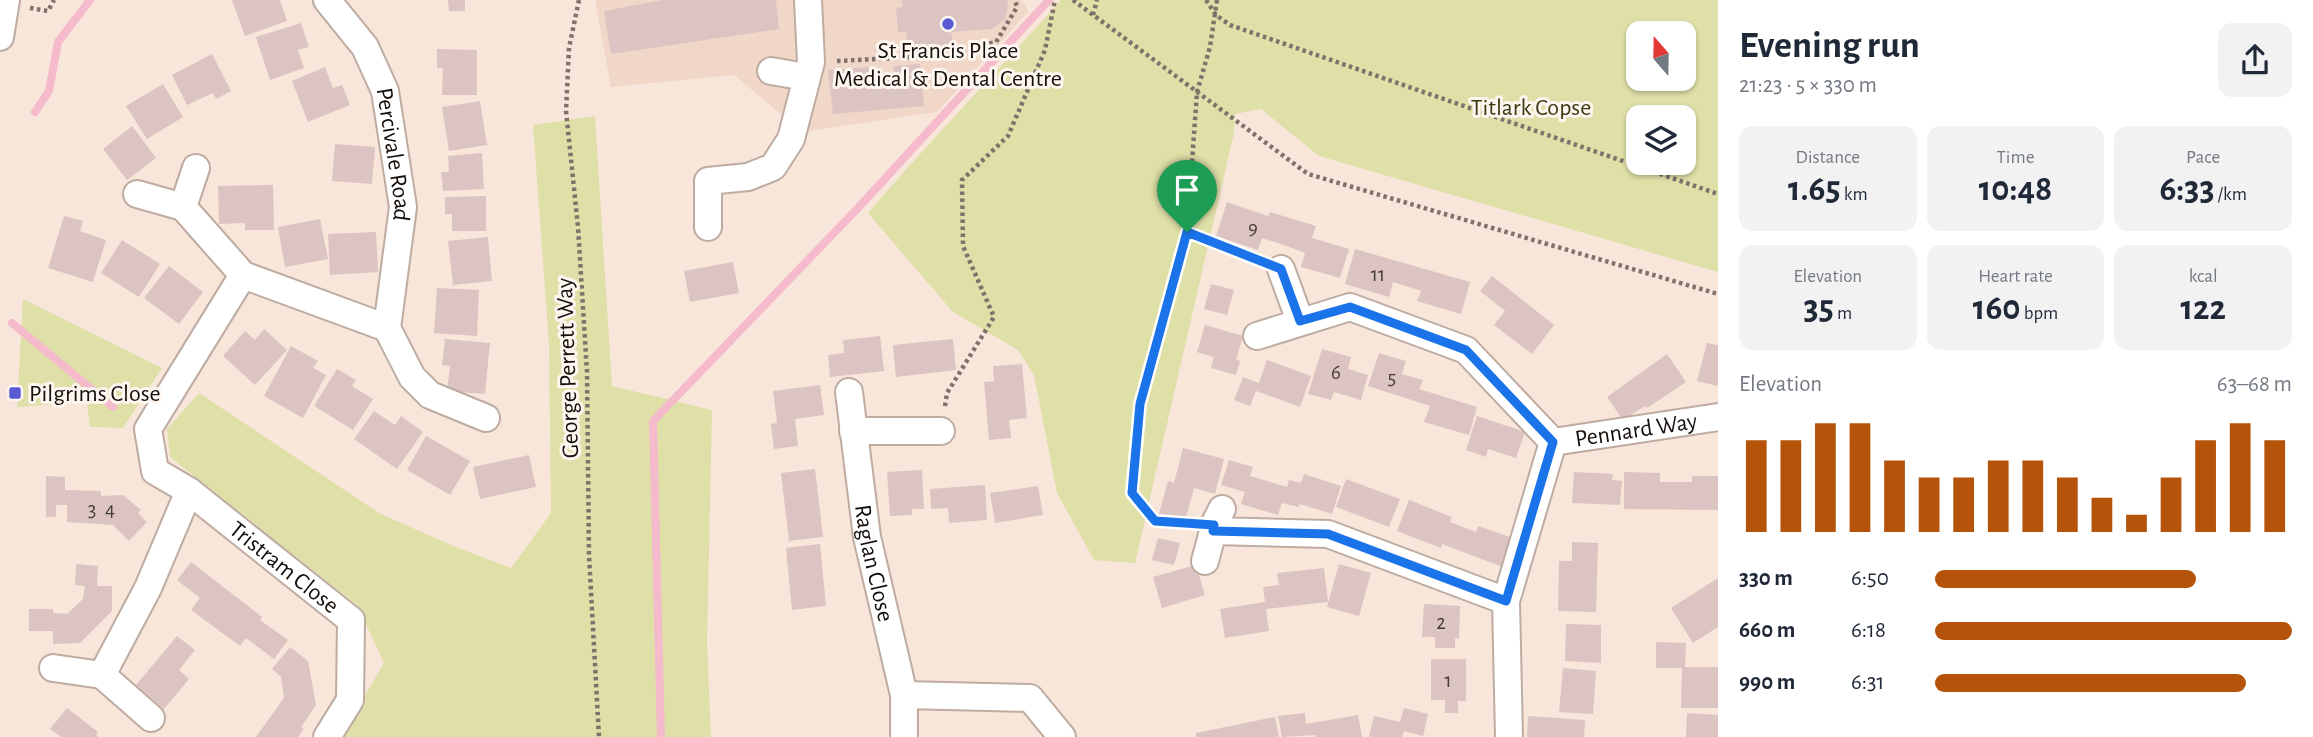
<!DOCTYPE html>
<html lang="en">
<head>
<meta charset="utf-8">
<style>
  body { margin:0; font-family:"Alegreya Sans",sans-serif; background:#f2f2f3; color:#1f2937; height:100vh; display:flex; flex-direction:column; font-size:26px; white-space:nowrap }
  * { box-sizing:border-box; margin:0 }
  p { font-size:23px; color:#747a83 }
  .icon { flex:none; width:38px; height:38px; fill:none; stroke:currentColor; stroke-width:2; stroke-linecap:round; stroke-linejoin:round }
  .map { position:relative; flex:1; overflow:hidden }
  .sheet { display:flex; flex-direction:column; background:#fff; width:595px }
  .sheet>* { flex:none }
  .needle { width:46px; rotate:340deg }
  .fabs { position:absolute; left:1626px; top:21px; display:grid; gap:14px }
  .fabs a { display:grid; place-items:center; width:70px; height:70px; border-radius:14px; background:#fff; box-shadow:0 2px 5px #0004; font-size:35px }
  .pin { position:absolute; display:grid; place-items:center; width:60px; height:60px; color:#fff; margin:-72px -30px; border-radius:50% 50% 50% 0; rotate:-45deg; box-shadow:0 0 7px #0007 }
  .pin .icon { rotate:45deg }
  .round { display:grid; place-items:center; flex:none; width:74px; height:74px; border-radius:14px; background:#f2f2f3 }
  .overview { display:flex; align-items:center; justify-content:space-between; height:119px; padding:0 21px }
  h1 { font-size:38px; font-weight:600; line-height:52px }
  .figures { display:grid; grid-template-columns:repeat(3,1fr); gap:10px; height:119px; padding:7px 21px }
  .figures div { display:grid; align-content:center; border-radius:14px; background:#f2f2f3; text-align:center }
  .figures b { font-size:35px; font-weight:600 }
  .figures small { font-size:19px; font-weight:400 }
  .figures p { font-size:19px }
  .chart { height:196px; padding:14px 21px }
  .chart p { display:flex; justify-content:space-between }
  .chart svg { width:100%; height:126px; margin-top:7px; stroke:#b45309; stroke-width:6 }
  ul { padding:0 21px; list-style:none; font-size:23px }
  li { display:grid; grid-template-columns:112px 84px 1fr; align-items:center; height:52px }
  li i { height:18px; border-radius:9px; background:#b45309 }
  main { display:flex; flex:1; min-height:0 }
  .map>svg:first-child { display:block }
  .built { fill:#f1d7c8 }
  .green { fill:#dfdfa8; fill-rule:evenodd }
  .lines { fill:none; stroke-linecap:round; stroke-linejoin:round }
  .stream { stroke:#f5bacb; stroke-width:8 }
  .building { fill:#dbc4c1 }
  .minor-casing { stroke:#beaca1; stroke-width:30 }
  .path { stroke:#7e726a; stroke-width:4.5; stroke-dasharray:3.5 3.5; stroke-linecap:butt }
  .minor { stroke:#fff; stroke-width:26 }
  .route-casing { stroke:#fff; stroke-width:14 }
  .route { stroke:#1a73e8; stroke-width:9 }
  .poi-dot { fill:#585bd2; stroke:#fdf6f1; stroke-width:2.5 }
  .labels { text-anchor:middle; stroke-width:6; stroke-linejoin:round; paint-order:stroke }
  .number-label { font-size:21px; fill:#463c38 }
  .poi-label { font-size:24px; fill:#140e0a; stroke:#fdf6f1 }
  .park-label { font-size:24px; fill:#3a3a10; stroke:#fdf6f1 }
  .street-label { font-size:24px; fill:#140e0a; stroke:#fdf6f1 }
</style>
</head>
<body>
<main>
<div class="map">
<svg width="1718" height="737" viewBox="0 0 1718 737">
  <rect width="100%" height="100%" fill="#f9e6da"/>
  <path class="built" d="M595,0H1021L1029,11L937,112L802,132L734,75L611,87Z"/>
  <path class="green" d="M1061,0H1718V272L1319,156L1261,109L1235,114L1234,133L1135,563L1094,560L1057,493L1034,375L1018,350L953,312L868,213C931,140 997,72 1061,0ZM1684,33V79H1638V33ZM1684,117V163H1638V117Z
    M595,116L612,386L712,410L707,642L711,737H341L384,663L357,605L170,457L167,429L199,393L379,513L453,546L511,568L551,513L549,344L533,125Z
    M23,299L162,368L123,428L90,427L87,402L17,407Z"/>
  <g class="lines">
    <path class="stream" d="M35,112L49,91L58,42L90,0
      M12,323L113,407
      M661,737L653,421L858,208L1049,0"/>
  </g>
  <path class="building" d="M232,0H280L287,21L245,36Z
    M448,0H465V11H449Z
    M663,0H776L779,29L611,54L604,11Z
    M902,0H1007L1008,6L1005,19L992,29L951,32L954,47L908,51L906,31L898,33L896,8L903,7Z
    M301,23L309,47L298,50L304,68L270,80L256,37Z
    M437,49L477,50V95H442L443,68H437Z
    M212,54L231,91L216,99L213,93L187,105L172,75Z
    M920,64L924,106L833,114L828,70L871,67L872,78L895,75L893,66Z
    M325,67L333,88L342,85L350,105L308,122L292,81Z
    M163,84L183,117L147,139L126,106Z
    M480,101L487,145L449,151L442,107Z
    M132,126L156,158L127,180L103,149Z
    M335,144L375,147L372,184L332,181Z
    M482,153L484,189L443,191L441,172H449L448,156Z
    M273,185L274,230H245V223L219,224L218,186Z
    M486,196V231H452V214H445V197Z
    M1227,202L1268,216L1270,212L1316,226L1312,238L1349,249L1340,278L1301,267L1305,253L1281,244L1262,238L1258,250L1216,236Z
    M64,216L83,221L80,231L106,240L93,282L48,268Z
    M320,219L328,259L285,267L278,227Z
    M376,232L378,272L330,275L328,234Z
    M488,237L492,281L453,285L448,241Z
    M122,240L160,264L139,297L101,273Z
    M1355,249L1470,282L1461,314L1417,301L1421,291L1393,282L1389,297L1345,284Z
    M733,262L739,293L690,302L684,271Z
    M169,266L203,292L179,324L144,298Z
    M1492,276L1554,325L1532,354L1494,325L1505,311L1480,291Z
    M1211,284L1234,290L1227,315L1204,309Z
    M437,288L479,290L477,336L434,333Z
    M1205,325L1243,336L1236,360L1240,361L1236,375L1211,368L1214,357L1197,352Z
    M264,329L287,350L255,385L223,356L245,331L255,340Z
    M880,336L884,371L830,377L828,355L844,353L843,340Z
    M445,339L490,343L485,394L447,391L450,366L442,365Z
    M953,339L956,370L896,377L893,345Z
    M1707,343L1718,345V386L1697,381Z
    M291,346L318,361L313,368L326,375L303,418L264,396Z
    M1322,349L1351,357L1348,369L1368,375L1361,400L1334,392L1331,400L1308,394Z
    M1379,353L1406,361L1402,374L1423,380L1419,389L1477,407L1469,435L1424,422L1430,406L1368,386Z
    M1667,354L1686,382L1647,408L1645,406L1623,420L1607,397Z
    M1267,360L1311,376L1300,407L1256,391L1250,406L1234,400L1243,377L1259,383Z
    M1022,364L1027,418L1009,420L1011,438L989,440L984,382L994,381L993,366Z
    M337,369L356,380L352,386L373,399L353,430L314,406Z
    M820,385L824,415L795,419L798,446L774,449L771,424L777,423L773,391Z
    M374,411L395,425L401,416L423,432L397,469L354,439Z
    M1477,416L1525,432L1516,458L1488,449L1486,457L1466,450Z
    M426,436L470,461L450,495L407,470Z
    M1183,448L1224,459L1215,494L1194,488L1185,521L1159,514L1168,481L1174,483Z
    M529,455L536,487L480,499L473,467Z
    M1229,460L1253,467L1250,476L1287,487L1289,480L1301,483L1304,474L1341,486L1332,514L1300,504L1298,507L1282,503L1278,515L1241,504L1245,492L1221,485Z
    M815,469L823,537L789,541L781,473Z
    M922,470L924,509H912V515L890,516L887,472Z
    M1574,472L1613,474L1612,480L1622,481L1620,505L1572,503Z
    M1624,472L1660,473V482H1692V476H1718V510L1624,509Z
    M46,476L65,477V490L101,491V496L123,495L141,510L138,513L147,522L129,541L113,525L67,522V505H56V517H46Z
    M1346,479L1400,499L1389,527L1336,507Z
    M985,485L987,520L949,523L948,508L931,509L930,489Z
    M1038,486L1043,515L995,523L990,493Z
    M1409,500L1452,517L1450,522L1476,532L1478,526L1513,538L1503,567L1442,544L1441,548L1397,531Z
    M1158,538L1180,543L1174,565L1152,560Z
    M1572,542L1598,543L1596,612L1558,611L1559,561H1572Z
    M820,544L826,606L792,610L786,548Z
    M191,562L262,617L260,620L288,640L274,659L246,638L240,646L191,610L200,598L177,580Z
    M76,564L98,566L97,586H112V611L80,643L53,644V631H29V609H53V613L67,614L83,599L85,586L75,585Z
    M1339,564L1371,573L1359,616L1327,607Z
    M1196,565L1205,595L1162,608L1153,577Z
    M1324,568L1328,602L1266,609L1269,631L1225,638L1220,609L1265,602L1263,587L1279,585L1277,573Z
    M1718,578V627L1693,643L1671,608Z
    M1424,604L1460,606L1459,639L1455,638V648H1435V637H1422Z
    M1566,624L1601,625V663L1565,661Z
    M177,636L195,650L179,670L189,679L164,709L136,685Z
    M1656,642L1686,643L1685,667H1718V708H1681L1682,668H1656Z
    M290,647L308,661L316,705L301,727L304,729L298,737H256L284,698L281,677L272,669Z
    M1431,659H1466V701H1458V713H1445V700H1431Z
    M1563,668L1596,671L1593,714L1559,712Z
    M67,708L98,732L96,735L98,737H61L50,729Z
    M1404,708L1428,714L1423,736L1404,731L1402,737H1369L1374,716L1400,722Z
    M1305,713L1306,724L1358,715L1362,737H1315V735L1282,737L1278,716Z
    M1687,713L1718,715V737H1686Z
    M1528,716L1585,720L1584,737H1527Z
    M1275,717L1279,737H1196V733Z"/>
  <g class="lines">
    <g class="minor-casing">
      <g id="minor">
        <path id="s1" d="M327,0L365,47L385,91L403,207L387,328L412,377L430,395L486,418"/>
        <path d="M0,37L6,0"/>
        <path d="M771,71L806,77"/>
        <path d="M137,194L183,207L243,275L387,328"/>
        <path d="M183,207L196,168"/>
        <path d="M708,227V181L748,177L773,167L791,139L811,62L808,0"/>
        <path d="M1281,269L1300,321"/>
        <path d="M1257,336L1350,307L1466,350L1553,442"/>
        <path id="s2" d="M849,392L867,537L904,695V737"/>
        <path d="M853,431H941"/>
        <path id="s3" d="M1553,442L1718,417"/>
        <path id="s4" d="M189,491L351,620L350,700L327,737"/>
        <path d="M1222,509L1214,525L1213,531L1328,534L1506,601"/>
        <path d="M1205,561L1213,531"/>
        <path d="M53,668L102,675"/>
        <path d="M904,695L1030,698L1062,737"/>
        <path d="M151,718L102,675L148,588L189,491L155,471L148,429L243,275"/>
        <path d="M1509,737L1506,601L1553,442"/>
      </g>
    </g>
    <path class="path" d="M579,0L569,48L566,111L578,227L587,372L589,555L599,737
      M1073,0L1308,174L1718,294
      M1206,0L1216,15L1230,25L1718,194
      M1217,0L1210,47L1197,92L1187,232L1257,260
      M30,8L48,11L54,0
      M1093,15L1097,0
      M837,61L937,56L996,42L1017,7L1015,0
      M1187,232L1140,404L1132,493L1155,521L1188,523
      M945,406L947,393L994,317L963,246L962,180L1008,136L1045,50L1055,0"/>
    <use href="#minor" class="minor"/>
  </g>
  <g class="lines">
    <g class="route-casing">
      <path id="route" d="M1187,232L1281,269L1300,321L1350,307L1466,350L1553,442L1506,601L1328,534L1213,531L1214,525L1155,521L1132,493L1140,404Z"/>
    </g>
    <use href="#route" class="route"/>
  </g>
  <g class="poi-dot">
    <circle cx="948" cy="24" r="7"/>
    <rect x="8" y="386" width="14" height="14" rx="3.5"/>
  </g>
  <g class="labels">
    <g class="number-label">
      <text x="1253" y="234">9</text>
      <text x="1378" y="281">11</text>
      <text x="1336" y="379">6</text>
      <text x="1392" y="384">5</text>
      <text x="92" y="516">3</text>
      <text x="110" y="516">4</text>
      <text x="1441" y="629">2</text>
      <text x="1448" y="687">1</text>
    </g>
    <g class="poi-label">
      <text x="948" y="58">St Francis Place<tspan x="948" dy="28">Medical &amp; Dental Centre</tspan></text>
      <text x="29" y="401" text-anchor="start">Pilgrims Close</text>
    </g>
    <g class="park-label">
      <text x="1531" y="115">Titlark Copse</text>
    </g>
    <g class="street-label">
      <text dy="8" stroke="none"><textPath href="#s1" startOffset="173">Percivale Road</textPath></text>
      <text transform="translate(567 368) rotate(-92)" y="8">George Perrett Way</text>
      <text dy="8" stroke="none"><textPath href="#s3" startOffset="84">Pennard Way</textPath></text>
      <text dy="8" stroke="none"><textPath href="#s2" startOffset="173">Raglan Close</textPath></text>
      <text dy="8" stroke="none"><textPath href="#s4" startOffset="122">Tristram Close</textPath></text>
    </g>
  </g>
</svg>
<div class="fabs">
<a><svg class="needle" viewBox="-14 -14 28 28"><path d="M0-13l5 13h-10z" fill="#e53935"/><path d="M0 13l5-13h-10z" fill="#747a83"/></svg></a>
<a><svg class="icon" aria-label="layers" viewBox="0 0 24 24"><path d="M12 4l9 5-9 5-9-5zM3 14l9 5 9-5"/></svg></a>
</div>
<div class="pin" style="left:1187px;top:232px;background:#1e9e55"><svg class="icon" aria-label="arrive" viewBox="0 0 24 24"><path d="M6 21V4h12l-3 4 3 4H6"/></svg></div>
</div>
<section class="sheet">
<div class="overview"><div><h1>Evening run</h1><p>21:23 · 5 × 330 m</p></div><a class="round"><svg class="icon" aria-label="share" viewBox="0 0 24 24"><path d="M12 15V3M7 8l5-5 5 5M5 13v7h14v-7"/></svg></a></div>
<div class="figures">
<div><p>Distance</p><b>1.65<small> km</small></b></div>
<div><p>Time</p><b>10:48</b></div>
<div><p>Pace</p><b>6:33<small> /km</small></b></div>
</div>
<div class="figures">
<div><p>Elevation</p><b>35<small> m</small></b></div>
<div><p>Heart rate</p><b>160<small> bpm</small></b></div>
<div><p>kcal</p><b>122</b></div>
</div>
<div class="chart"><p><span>Elevation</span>63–68 m</p>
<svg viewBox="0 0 160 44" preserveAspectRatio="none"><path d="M5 44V12M15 44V12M25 44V6M35 44V6M45 44V19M55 44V25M65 44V25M75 44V19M85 44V19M95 44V25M105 44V32M115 44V38M125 44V25M135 44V12M145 44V6M155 44V12"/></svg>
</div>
<ul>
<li><b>330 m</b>6:50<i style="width:73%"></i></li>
<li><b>660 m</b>6:18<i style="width:100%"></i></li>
<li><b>990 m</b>6:31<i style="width:87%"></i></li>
</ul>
</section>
</main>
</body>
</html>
